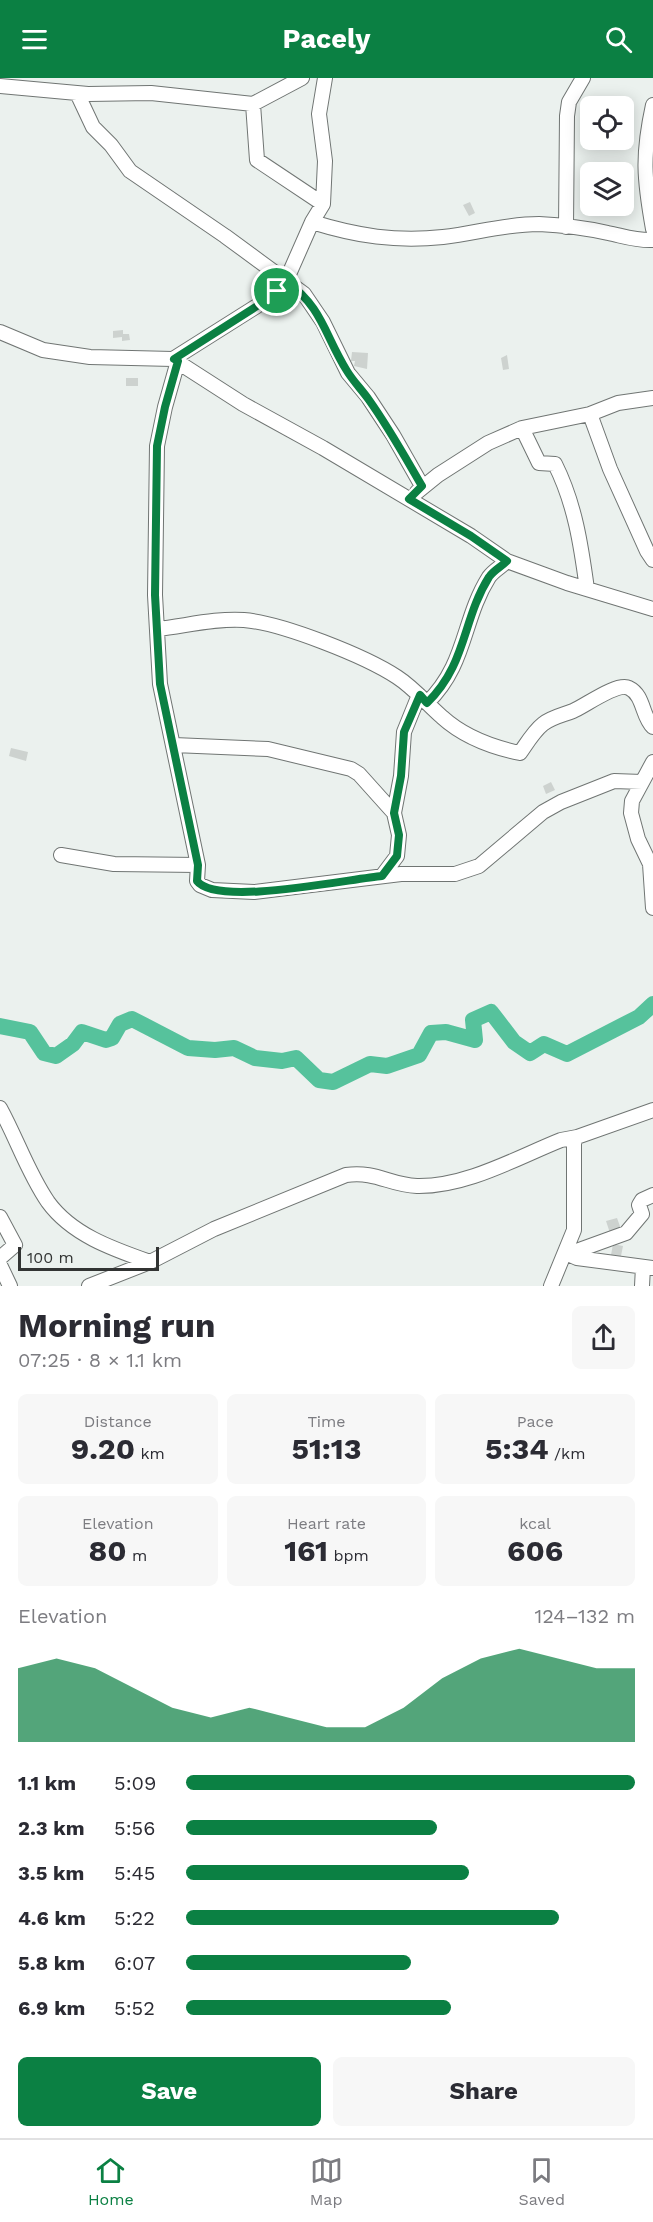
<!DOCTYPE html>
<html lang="en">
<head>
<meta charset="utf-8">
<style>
  body { margin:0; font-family:"Work Sans",sans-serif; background:#f7f7f7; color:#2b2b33; height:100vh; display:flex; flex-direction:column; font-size:22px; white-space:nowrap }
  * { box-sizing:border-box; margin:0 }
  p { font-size:20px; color:#7c7c81 }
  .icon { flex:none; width:33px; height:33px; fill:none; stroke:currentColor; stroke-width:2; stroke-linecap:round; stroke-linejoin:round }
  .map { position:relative; height:1208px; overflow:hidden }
  .panel { display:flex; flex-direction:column; background:#fff; flex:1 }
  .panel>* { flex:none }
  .buttons { position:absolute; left:580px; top:18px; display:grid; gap:12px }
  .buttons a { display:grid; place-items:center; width:54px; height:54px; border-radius:9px; background:#fff; box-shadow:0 3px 15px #0003; font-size:30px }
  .scale { position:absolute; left:18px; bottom:15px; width:141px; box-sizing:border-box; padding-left:6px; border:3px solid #323433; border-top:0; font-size:16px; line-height:21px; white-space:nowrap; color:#323433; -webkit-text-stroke:4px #ebf1ee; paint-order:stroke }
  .pin { position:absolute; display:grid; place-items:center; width:51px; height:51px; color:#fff; margin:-26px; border:3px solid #fff; border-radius:50%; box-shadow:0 2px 6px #0007 }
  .round { display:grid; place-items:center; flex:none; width:63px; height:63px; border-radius:9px; background:#f7f7f7 }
  .head { display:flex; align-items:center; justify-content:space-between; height:102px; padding:0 18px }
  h1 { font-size:33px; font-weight:700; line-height:45px }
  .stats { display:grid; grid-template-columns:repeat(3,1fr); gap:9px; height:102px; padding:6px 18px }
  .stats div { display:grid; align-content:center; border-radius:9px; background:#f7f7f7; text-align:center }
  .stats b { font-size:30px; font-weight:700 }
  .stats small { font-size:16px; font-weight:400 }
  .stats p { font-size:16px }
  .chart { height:168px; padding:12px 18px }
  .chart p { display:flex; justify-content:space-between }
  .chart svg { width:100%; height:108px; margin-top:6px; fill:#0b8043; opacity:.7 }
  .primary-button { display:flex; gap:12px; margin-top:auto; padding:12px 18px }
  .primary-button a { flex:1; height:69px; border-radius:9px; background:#0b8043; color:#fff; font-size:24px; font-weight:700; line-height:69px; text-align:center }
  .primary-button a+a { background:#f7f7f7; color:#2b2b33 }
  ul { padding:0 18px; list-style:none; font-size:20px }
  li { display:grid; grid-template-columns:96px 72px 1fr; align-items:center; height:45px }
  li i { height:15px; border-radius:8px; background:#0b8043 }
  header { display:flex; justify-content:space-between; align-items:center; height:78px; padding:0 18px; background:#0b8043; color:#fff; font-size:27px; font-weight:700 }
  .menu { display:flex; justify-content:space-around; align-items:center; height:84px; border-top:2px solid #e1e1e2; background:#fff; font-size:16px; color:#7c7c81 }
  .menu a { display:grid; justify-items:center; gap:3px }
  .menu .current { color:#0b8043 }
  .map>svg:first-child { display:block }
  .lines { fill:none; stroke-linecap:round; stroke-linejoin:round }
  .river { stroke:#56c29c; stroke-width:16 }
  .building { fill:#cdd2cf }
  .minor-casing { stroke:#707573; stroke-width:16 }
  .minor { stroke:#fff; stroke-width:14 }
  .route-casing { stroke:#fff; stroke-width:12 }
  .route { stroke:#0b8043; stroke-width:8 }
</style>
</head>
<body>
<header><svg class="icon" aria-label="menu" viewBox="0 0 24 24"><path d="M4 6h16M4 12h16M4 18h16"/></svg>Pacely<svg class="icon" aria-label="search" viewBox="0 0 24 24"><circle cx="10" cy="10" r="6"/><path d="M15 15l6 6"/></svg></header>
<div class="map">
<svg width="653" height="1208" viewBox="0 0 653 1208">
  <rect width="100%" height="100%" fill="#ebf1ee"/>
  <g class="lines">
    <path class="river" d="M0,948L30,954L44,975L56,978L73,966L82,954L106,962L112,960L120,946L132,941L188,970L215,972L234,970L255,980L282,983L296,980L319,1002L333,1004L370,986L387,988L419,977L431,955L446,954L475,962L473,942L491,934L514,964L530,975L544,966L567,976L639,939L653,926"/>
  </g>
  <path class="building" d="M470,124L475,135L469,138L463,127Z
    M123,252V256H129L130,262L122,263V259L113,260V253Z
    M352,274L368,275L367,291L354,288L355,283H351Z
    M507,277L509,291L503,292L501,280Z
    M126,300H138V308H126Z
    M11,670L28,674L26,683L9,678Z
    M551,704L555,712L546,716L543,708Z
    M617,1140L621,1151L610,1155L606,1143Z
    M613,1166L623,1168L621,1178L611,1177Z"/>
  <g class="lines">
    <g class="minor-casing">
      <path id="minor" d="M0,8L88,16L151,15L253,26L302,0
        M77,15L93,49L111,67L130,93L225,158L304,216L323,244L348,295L368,319L393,357L422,408
        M253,26L257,82L323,126
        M653,27C642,77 644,101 653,151
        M312,144C357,158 396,164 443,159C477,155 505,146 539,146C561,147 586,150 608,155C623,158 637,163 653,162
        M566,149L567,38L569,24L583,0
        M0,254L43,272L90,279L173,281L243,326L323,370L471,458L507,483L567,505L653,531
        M173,281L257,228L286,203L312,144L323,126L325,83L319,36L325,0
        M178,283L165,329L157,368L155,517L160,606L198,787L197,803L200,807L212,812L254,814L401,796H455L479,788L543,734L561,724L614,703L642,704
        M590,336L610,391L647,473L653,482
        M522,350L539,385L555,386C575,426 581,467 587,511
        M417,414L438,397L488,365L522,350L590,336L618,325L653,320
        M157,551C185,548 216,540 244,542C282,545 365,578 397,599C414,610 427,626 442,639C464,659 491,669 520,675C527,665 534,653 543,646C552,639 563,637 573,633C585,628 617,604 629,610C644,617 642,639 653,649
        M427,625C467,586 462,542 489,499C494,492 501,489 507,483
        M174,667L268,671L351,691L359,696L394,735
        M653,684L632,723L631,735L638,761L650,786L653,830
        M61,777L114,786L198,787
        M382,798L397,778L399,757L394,735L401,698L404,654L419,617
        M0,1030C17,1061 28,1095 48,1124C72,1157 113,1171 150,1184
        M0,1139L15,1167L0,1180
        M565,1174L568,1176L626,1155L642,1136L639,1127L642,1122L653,1117
        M568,1176L577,1180L653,1190
        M0,1187L10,1208
        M89,1208L150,1184L214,1151L346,1097C377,1093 389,1107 417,1108C466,1109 516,1080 561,1062L577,1059L653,1032
        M551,1208L574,1152V1064L577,1059
        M642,1208L643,1189"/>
    </g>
    <use href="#minor" class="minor"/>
  </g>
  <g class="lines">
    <g class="route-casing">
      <path id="route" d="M286,203C323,230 324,256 347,293C353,303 362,312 369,322C389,350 405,379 422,408L409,421L471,458L507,483C501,489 494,492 489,499C462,542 467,586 427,625L420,617L404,654L401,698L394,735L399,757L397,778L382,798C348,801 217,829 197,803L198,787L160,606L155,517L157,368L165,329L178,283L174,281L257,228Z"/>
    </g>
    <use href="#route" class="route"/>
  </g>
</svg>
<div class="buttons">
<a><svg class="icon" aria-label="locate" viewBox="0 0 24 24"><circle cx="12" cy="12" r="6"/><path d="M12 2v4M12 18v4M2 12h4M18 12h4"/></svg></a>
<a><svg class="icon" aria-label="layers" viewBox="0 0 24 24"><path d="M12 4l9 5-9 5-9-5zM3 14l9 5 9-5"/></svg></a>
</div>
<div class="scale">100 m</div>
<div class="pin" style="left:277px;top:213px;background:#1e9e55"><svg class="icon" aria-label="arrive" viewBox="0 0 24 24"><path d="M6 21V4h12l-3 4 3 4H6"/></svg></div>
</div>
<section class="panel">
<div class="head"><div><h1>Morning run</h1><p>07:25 · 8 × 1.1 km</p></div><a class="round"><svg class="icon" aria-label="share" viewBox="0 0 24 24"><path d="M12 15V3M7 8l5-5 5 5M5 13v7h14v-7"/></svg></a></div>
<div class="stats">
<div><p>Distance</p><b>9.20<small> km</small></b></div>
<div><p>Time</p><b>51:13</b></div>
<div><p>Pace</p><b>5:34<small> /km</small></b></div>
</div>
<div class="stats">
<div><p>Elevation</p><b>80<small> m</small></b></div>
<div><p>Heart rate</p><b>161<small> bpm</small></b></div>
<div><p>kcal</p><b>606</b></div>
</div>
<div class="chart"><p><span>Elevation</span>124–132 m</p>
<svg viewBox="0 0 160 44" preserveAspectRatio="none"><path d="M0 44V14L10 10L20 14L30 22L40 30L50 34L60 30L70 34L80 38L90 38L100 30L110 18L120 10L130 6L140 10L150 14L160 14V44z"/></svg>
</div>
<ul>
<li><b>1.1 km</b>5:09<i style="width:100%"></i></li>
<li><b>2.3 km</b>5:56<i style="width:56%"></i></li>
<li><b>3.5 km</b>5:45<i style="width:63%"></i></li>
<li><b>4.6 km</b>5:22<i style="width:83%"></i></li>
<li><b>5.8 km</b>6:07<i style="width:50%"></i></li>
<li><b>6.9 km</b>5:52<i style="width:59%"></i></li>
</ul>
<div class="primary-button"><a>Save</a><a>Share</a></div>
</section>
<nav class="menu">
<a class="current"><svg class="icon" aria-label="home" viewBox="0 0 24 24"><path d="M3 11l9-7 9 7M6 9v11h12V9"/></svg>Home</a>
<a><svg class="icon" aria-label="map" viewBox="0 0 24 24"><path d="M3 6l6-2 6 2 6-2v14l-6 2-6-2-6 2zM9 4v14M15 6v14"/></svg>Map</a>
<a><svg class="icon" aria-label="saved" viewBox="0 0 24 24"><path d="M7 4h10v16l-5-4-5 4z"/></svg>Saved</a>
</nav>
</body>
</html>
